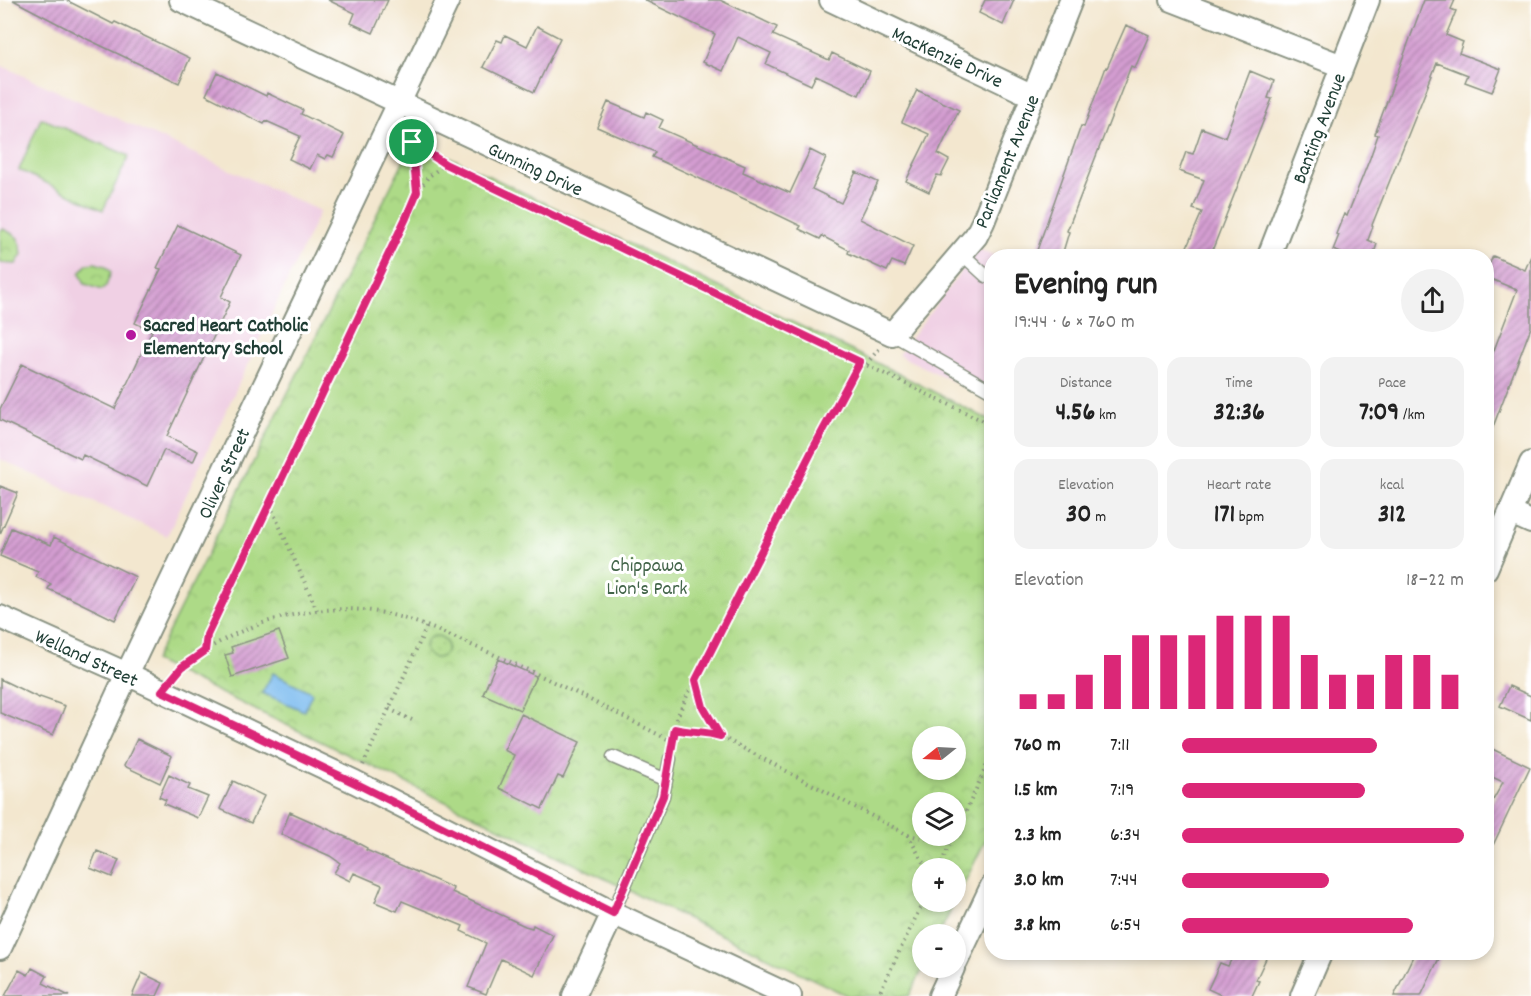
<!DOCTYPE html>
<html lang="en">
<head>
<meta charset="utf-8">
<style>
  body { margin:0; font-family:Dekko,sans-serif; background:#f2f2f2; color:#222; height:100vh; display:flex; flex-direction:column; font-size:22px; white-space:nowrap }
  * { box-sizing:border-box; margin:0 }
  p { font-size:20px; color:#767676 }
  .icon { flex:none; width:33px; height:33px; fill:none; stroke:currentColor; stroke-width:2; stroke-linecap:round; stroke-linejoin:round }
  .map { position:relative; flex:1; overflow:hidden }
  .details { position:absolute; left:984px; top:249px; width:510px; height:711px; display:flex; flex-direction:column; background:#fff; border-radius:24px; box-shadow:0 3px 9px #0003 }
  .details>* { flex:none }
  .needle { width:39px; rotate:252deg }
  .controls { position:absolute; left:912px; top:726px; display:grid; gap:12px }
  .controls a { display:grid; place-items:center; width:54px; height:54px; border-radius:50%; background:#fff; box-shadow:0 3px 9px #0003; font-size:30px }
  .pin { position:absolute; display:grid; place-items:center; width:51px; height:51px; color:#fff; margin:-26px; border:3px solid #fff; border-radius:50%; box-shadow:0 2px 6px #0007 }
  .round { display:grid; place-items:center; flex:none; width:63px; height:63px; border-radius:32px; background:#f2f2f2 }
  .overview { display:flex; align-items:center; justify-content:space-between; height:102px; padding:0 30px }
  h1 { font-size:33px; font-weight:800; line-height:45px }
  .stats { display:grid; grid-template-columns:repeat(3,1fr); gap:9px; height:102px; padding:6px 30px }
  .stats div { display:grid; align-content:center; border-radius:15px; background:#f2f2f2; text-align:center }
  .stats b { font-size:26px; font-weight:800 }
  .stats small { font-size:16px; font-weight:400 }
  .stats p { font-size:16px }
  .chart { height:168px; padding:12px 30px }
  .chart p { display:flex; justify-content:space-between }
  .chart svg { width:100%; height:108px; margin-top:6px; stroke:#db2777; stroke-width:6 }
  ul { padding:0 30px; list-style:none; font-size:20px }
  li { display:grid; grid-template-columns:96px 72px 1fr; align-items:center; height:45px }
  li i { height:15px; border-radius:8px; background:#db2777 }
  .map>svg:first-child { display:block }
  .built { fill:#f0d0e4 }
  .grass { fill:#adda87; stroke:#668c5e; stroke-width:1.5 }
  .park { fill:url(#park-crowns); stroke:#668c5e; stroke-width:1.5; fill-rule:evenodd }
  .garden { fill:url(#garden-dots); stroke:#668c5e; stroke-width:1.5 }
  .water { fill:#7bbbef; stroke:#4d7c92; stroke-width:1.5 }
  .building { fill:url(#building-hatch) }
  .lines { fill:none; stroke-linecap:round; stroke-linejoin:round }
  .lane-casing { stroke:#899282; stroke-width:15 }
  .street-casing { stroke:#899282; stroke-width:26 }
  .path { stroke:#899282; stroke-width:4; stroke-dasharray:1.5 4.5; stroke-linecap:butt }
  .lane { stroke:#fff; stroke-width:12 }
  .street { stroke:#fff; stroke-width:22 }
  .route-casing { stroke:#fff; stroke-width:12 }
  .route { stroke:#db2777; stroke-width:8 }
  .poi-dot { fill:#b5179e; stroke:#fff; stroke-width:2 }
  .labels { text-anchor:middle; stroke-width:6; stroke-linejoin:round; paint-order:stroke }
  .street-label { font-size:20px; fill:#1f3d34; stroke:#fff }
  .poi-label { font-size:20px; font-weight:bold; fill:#1f3d34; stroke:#fff; text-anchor:start }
  .park-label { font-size:20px; fill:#426449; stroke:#fff }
</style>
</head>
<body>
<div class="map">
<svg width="1531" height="996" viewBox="0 0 1531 996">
  <defs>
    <pattern id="park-crowns" width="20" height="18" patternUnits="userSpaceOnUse" patternTransform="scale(1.5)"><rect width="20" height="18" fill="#adda87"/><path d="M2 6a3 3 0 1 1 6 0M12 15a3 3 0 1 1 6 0" fill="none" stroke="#94bc75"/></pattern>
    <pattern id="garden-dots" width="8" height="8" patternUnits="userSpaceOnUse" patternTransform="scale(1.5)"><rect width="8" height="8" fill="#adda87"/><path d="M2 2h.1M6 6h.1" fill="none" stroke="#94bc75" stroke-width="1.8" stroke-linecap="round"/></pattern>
    <pattern id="building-hatch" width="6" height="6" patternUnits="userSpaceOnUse" patternTransform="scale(1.5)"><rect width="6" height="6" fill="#d49dd1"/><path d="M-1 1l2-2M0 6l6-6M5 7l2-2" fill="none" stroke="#ab81aa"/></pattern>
  </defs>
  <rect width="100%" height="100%" fill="#fff"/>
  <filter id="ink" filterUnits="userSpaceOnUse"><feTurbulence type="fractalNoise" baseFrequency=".0167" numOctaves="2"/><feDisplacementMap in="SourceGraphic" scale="12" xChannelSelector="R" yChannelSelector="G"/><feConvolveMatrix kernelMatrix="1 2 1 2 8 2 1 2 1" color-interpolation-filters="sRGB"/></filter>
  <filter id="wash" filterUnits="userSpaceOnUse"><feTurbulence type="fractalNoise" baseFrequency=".008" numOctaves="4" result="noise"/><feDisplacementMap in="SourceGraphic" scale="24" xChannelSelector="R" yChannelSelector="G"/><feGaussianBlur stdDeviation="1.35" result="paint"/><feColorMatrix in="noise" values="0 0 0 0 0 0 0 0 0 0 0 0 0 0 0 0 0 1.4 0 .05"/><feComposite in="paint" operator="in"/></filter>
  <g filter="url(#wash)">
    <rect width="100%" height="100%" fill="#f3e7cf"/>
    <path class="built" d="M0,65L320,211L167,536L0,459Z
      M978,249L996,256H992L991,399L898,355Z"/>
    <path class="grass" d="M41,118L129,156L103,210L19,170Z"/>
    <path class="park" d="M414,140L871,360L991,421V829L939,934H922L923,968L909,996H848L154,661ZM922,736H956V770H922ZM922,802H956V836H922ZM922,868H956V902H922Z
      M3,229C18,236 20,237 22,254L16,264L0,263V231Z
      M95,263L105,266L111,272L106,286L102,290L85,284L80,273L87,264Z"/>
    <path class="garden" d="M425 647a11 11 0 1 1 22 0a11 11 0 1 1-22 0Z"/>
    <path class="water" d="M273,673L311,692L312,694L304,711L262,693Z"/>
    <g id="blocks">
      <path class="building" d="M13,0H66L113,24L115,22L190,58L179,83L87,39Z
        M328,0H388L373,33L351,23L355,13Z
        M644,0H720L777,27L773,35L829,60L832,53L870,71L859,95L816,75L811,85L766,64L771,53L738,37L723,71L703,62L715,34Z
        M985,0H1014L1003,25L979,13Z
        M1424,0H1455L1451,9L1456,11L1446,35L1463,42L1459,53L1501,69L1492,92L1465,82L1468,75L1437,63L1372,225L1373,226L1368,240L1377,244L1373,256H1340L1341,253L1333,250L1339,235L1336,234L1344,214L1347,216L1370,158L1378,135L1375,134Z
        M1126,25L1149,35L1135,68L1131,66L1067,231L1069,232L1063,252L1060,256H1035L1081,126L1084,127L1106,67L1107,68Z
        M537,26L560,38L534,92L483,67L497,40L502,42L505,35L527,46Z
        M1250,71L1274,81L1268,98L1272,99L1210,256H1183L1202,212L1193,209L1204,180L1179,171L1186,152L1193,154L1202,128L1225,137Z
        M217,72L266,96L267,93L303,110L301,114L344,135L333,157L328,155L325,159L317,155L310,169L289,159L300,136L266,121L264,124L206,95Z
        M917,90L959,110L938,154L949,160L941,176L937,175L929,192L906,181L929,134L902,122Z
        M608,102L644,117L646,112L663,120L659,128L745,166L743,172L790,193L810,150L826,158L812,189L841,203L856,172L878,182L860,219L913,246L904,266L892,261L887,271L848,253L849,250L822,236L820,239L799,229L801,226L751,202L652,157L655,152L597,127Z
        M178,225L241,255L221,297L230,302L167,436L198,451L193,462L164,450L147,486L83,455L81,459L0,420V409L22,364L115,409L152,331L135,323L161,269L157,268Z
        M1493,256L1525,270L1531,256V327L1488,440L1486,371L1517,290L1486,277V272Z
        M0,486L18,493L0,534Z
        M11,528L51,545L54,537L136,577L115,620L66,596V597L48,589L51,584L36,577L38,572L0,556Z
        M279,631L289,658L232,677L225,655L233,653L231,647Z
        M498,659L536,676L520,710L483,694Z
        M0,679L39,698L40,697L65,706L53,735L0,713Z
        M1509,686L1531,696V720L1500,706Z
        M521,714L580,742L563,778L558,776L542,809L499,788L514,755L504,750Z
        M137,739L172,756L160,783L124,766Z
        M1486,746L1530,767L1486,860V813L1503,782L1486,774Z
        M169,775L190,785L188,789L208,797L198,818L164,804L166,800L159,797Z
        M233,781L264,796L251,823L220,809Z
        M290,812L350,839L367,848L366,850L453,888L452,892L525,926L532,928L533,925L553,935L534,975L501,959L486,994L468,987L486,943L461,931L463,926L402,901L397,911L375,902L382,885L354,873L350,881L334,873L340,863L330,856L281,834Z
        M97,851L119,860L112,877L90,868Z
        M1235,952H1269L1256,980L1259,981L1252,996H1223L1208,989L1220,963L1228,966Z
        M1415,952H1442L1421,996H1394Z
        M32,968L47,976L43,983L69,996H5L19,970L28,975Z
        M142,973L163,983L157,996H132Z"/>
    </g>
  </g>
  <g filter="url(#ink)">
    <use href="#blocks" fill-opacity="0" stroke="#899282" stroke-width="1.5"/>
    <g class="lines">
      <g class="lane-casing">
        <path id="lane" d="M961,253L986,276L992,278
          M892,334L992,391
          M613,757L666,780
          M613,913L663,796L670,759"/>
      </g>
      <g class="street-casing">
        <path id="street" d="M181,0L892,334L976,236L983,222L1071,0
          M831,0L1033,96
          M1172,0L1342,66
          M1269,256L1368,0
          M1511,513L1531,522
          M1486,569L1531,463
          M0,617L127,674L355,782L613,913L790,996
          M0,948L127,674L448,0
          M956,962L992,886
          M574,996L613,913
          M940,996L953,968
          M1302,996L1321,952"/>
      </g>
      <path class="path" d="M407,135L420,148L445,164L992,425
        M412,143L417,192
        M866,364L880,348
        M270,505L317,610
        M205,651L207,635L417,193L428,177L445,164
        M175,674C224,627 311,600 378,612C412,618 444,633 476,647C543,675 608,709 673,742
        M696,680L703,707L719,735
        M389,709L416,722
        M675,729L709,733L720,736L908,835L929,839L951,842
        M673,743L677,717L686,698L812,451L860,362
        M363,765L427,626
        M956,833L992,754
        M908,835L926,868
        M939,868L954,836
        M878,996L923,902"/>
      <use href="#lane" class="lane"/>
      <use href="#street" class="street"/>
    </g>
  </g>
  <g class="lines" filter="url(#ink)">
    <g class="route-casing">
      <path id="route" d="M412,142L445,164L860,362L812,451L696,680L703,707L720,736C705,731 690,733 675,729L663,796L613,913L355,783L162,691L182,667L205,651L207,635L406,218L417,192Z"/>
    </g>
    <use href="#route" class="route"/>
  </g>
  <circle class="poi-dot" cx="131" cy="335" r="6"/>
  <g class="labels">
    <g class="street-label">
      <text transform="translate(948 56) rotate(25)" y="7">MacKenzie Drive</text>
      <text transform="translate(1318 128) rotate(-69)" y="7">Banting Avenue</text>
      <text transform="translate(1006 161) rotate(-68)" y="7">Parliament Avenue</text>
      <text transform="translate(536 168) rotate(25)" y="7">Gunning Drive</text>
      <text transform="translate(223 473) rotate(-65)" y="7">Oliver Street</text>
      <text transform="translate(87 657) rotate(25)" y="7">Welland Street</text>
    </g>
    <g class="poi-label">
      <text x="143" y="331">Sacred Heart Catholic<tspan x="143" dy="23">Elementary School</tspan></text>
    </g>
    <g class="park-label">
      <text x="647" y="571">Chippawa<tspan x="647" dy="23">Lion's Park</tspan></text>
    </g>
  </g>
</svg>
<div class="controls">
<a><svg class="needle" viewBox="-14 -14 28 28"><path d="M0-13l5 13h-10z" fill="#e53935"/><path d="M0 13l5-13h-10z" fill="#767676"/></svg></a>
<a><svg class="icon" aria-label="layers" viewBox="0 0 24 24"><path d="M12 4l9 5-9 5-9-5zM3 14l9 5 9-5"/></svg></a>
<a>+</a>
<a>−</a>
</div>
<div class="pin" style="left:412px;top:142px;background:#1e9e55"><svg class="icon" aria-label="arrive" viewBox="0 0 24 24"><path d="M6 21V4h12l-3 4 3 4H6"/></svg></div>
<section class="details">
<div class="overview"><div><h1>Evening run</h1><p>19:44 · 6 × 760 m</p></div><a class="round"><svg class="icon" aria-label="share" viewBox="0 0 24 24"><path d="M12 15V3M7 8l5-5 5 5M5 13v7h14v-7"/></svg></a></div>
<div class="stats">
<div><p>Distance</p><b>4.56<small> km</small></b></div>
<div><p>Time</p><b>32:36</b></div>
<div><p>Pace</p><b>7:09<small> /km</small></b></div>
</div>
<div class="stats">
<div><p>Elevation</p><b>30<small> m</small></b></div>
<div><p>Heart rate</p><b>171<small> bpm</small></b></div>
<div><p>kcal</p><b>312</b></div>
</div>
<div class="chart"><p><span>Elevation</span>18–22 m</p>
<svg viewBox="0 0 160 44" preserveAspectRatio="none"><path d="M5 44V38M15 44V38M25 44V30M35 44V22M45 44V14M55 44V14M65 44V14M75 44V6M85 44V6M95 44V6M105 44V22M115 44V30M125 44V30M135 44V22M145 44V22M155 44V30"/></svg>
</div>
<ul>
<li><b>760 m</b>7:11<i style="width:69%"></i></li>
<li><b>1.5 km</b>7:19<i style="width:65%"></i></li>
<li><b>2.3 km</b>6:34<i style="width:100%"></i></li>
<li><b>3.0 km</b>7:44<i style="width:52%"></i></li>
<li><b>3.8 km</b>6:54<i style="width:82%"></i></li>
</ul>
</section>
</div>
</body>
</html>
